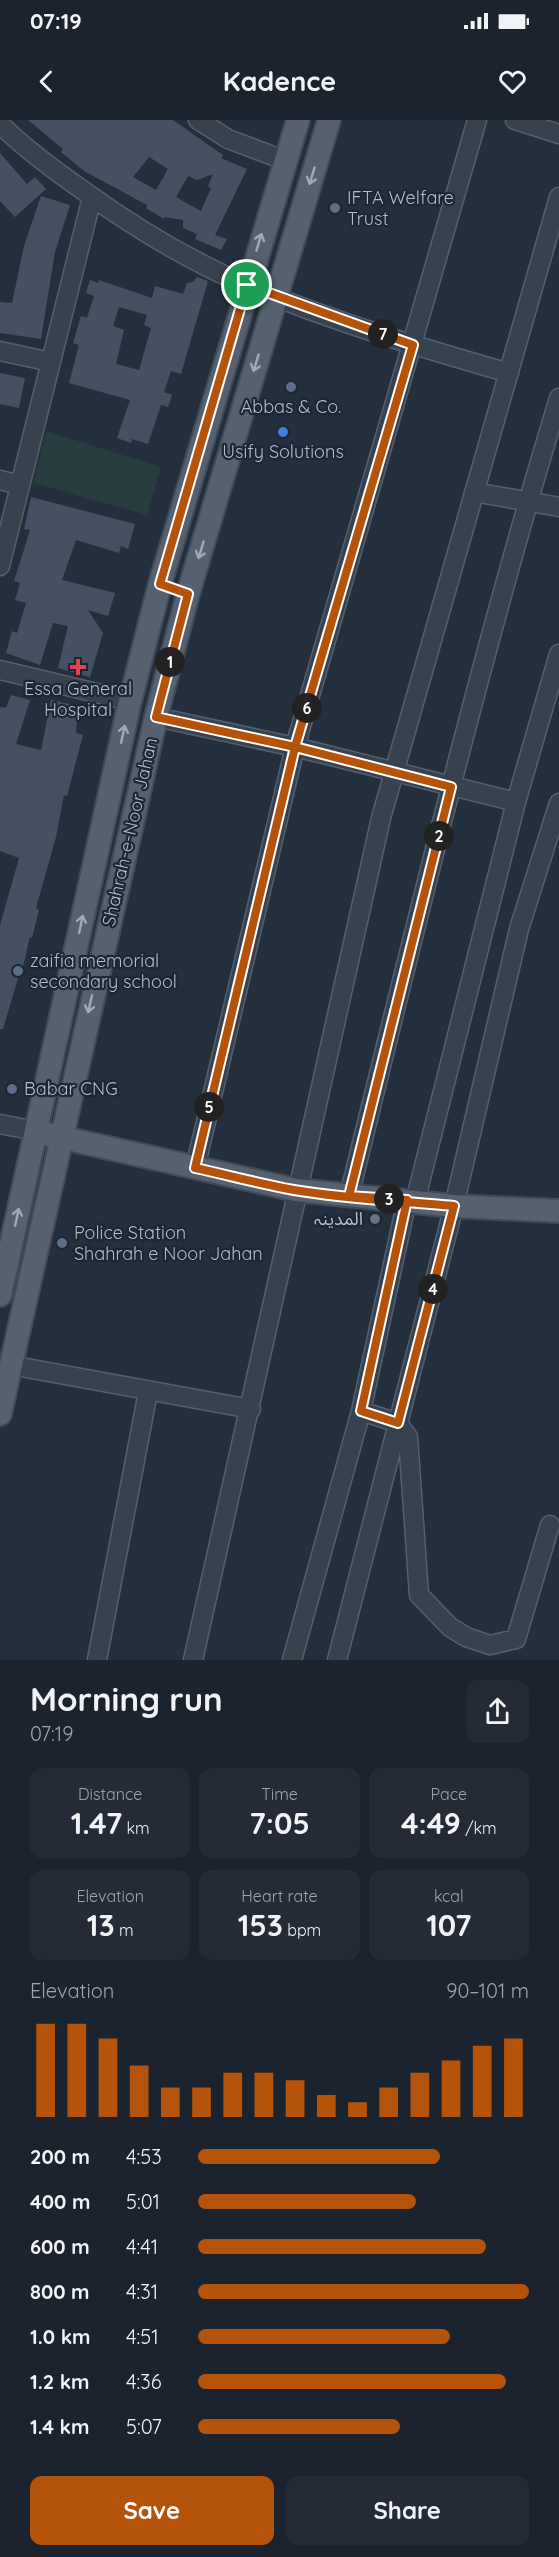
<!DOCTYPE html>
<html lang="en">
<head>
<meta charset="utf-8">
<style>
  body { margin:0; font-family:Quicksand,"Noto Sans Arabic",sans-serif; background:#242b36; color:#f1f3f6; height:100vh; display:flex; flex-direction:column; font-size:22px; white-space:nowrap }
  * { box-sizing:border-box; margin:0 }
  p { font-size:20px; color:#a0a4aa }
  .icon { flex:none; width:33px; height:33px; fill:none; stroke:currentColor; stroke-width:2; stroke-linecap:round; stroke-linejoin:round }
  .map { position:relative; height:1540px; overflow:hidden }
  .drawer { display:flex; flex-direction:column; background:#1b232e; flex:1 }
  .drawer>* { flex:none }
  .pin { position:absolute; display:grid; place-items:center; width:51px; height:51px; color:#fff; margin:-26px; border:3px solid #fff; border-radius:50%; box-shadow:0 2px 6px #0007 }
  .km { position:absolute; width:30px; height:30px; margin:-15px; border-radius:50%; background:#222; color:#fff; font-size:16px; line-height:30px; text-align:center }
  .round { display:grid; place-items:center; flex:none; width:63px; height:63px; border-radius:12px; background:#242b36 }
  .head { display:flex; align-items:center; justify-content:space-between; height:102px; padding:0 30px }
  h1 { font-size:33px; font-weight:800; line-height:45px }
  .metrics { display:grid; grid-template-columns:repeat(3,1fr); gap:9px; height:102px; padding:6px 30px }
  .metrics div { display:grid; align-content:center; border-radius:12px; background:#242b36; text-align:center }
  .metrics b { font-size:30px; font-weight:800 }
  .metrics small { font-size:16px; font-weight:400 }
  .metrics p { font-size:16px }
  .chart { height:168px; padding:12px 30px }
  .chart p { display:flex; justify-content:space-between }
  .chart svg { width:100%; height:108px; margin-top:6px; stroke:#b45309; stroke-width:6 }
  .primary-button { display:flex; gap:12px; margin-top:auto; padding:12px 30px }
  .primary-button a { flex:1; height:69px; border-radius:12px; background:#b45309; color:#fff; font-size:24px; font-weight:800; line-height:69px; text-align:center }
  .primary-button a+a { background:#242b36; color:#f1f3f6 }
  ul { padding:0 30px; list-style:none; font-size:20px }
  li { display:grid; grid-template-columns:96px 72px 1fr; align-items:center; height:45px }
  li i { height:15px; border-radius:8px; background:#b45309 }
  .status { display:flex; justify-content:space-between; align-items:center; height:42px; padding:0 30px; background:#1b232e; direction:ltr }
  .status svg { height:16px; fill:currentColor }
  header { display:flex; justify-content:space-between; align-items:center; height:78px; padding:0 30px; background:#1b232e; font-size:27px; font-weight:800 }
  .map>svg:first-child { display:block }
  .green { fill:#263c3f }
  .building { fill:#455162; fill-rule:evenodd }
  .lines { fill:none; stroke-linecap:round; stroke-linejoin:round }
  .minor-casing { stroke:#565f6c; stroke-width:21 }
  .major-casing { stroke:#414a57; stroke-width:26 }
  .minor { stroke:#38414e; stroke-width:18 }
  .major { stroke:#56606e; stroke-width:22 }
  .oneway { stroke:#a1aab7 }
  .route-casing { stroke:#fff; stroke-width:12 }
  .route { stroke:#b45309; stroke-width:8 }
  .service-dot { fill:#5c6f8a; stroke:#1d2633; stroke-width:2 }
  .shop-dot { fill:#3f7fe0; stroke:#1d2633; stroke-width:2 }
  .health-dot { fill:#e0444e; stroke:#1d2633; stroke-width:2 }
  .worship-dot { fill:#6b7280; stroke:#1d2633; stroke-width:2 }
  .labels { text-anchor:middle; stroke-width:4.5; stroke-linejoin:round; paint-order:stroke }
  .poi-label { font-size:18px; fill:#b4bcc9; stroke:#1d2633; text-anchor:start }
  .street-label { font-size:18px; fill:#b4bcc9; stroke:#1d2633 }
</style>
</head>
<body>
<div class="status"><b>07:19</b><svg viewBox="0 0 49 12"><path d="M0 12V9h3v3zM5 12V6h3v6zM10 12V3h3v9zM15 12V0h3v12zM26 1h20v11H26zM47 4h2v5h-2z"/></svg></div>
<header><svg class="icon" aria-label="back" viewBox="0 0 24 24"><path d="M15 5l-7 7 7 7"/></svg>Kadence<svg class="icon" aria-label="heart" viewBox="0 0 24 24"><path d="M12 20l-8-8c-3-5 5-10 8-4 3-6 11-1 8 4z"/></svg></header>
<div class="map">
<svg width="559" height="1540" viewBox="0 0 559 1540">
  <rect width="100%" height="100%" fill="#242f3e"/>
  <path class="green" d="M46,311L161,347L147,395L33,363Z"/>
  <path class="building" d="M28,0H173L223,35L221,38L247,49L215,115L227,119L221,130L195,119L197,114L183,108V100L165,97L164,99L146,88L147,85L84,51L61,32L63,29ZM149,37L168,49L156,70L133,57ZM213,54L208,66L211,68L201,91L176,77L188,56L197,60Z
    M0,33L27,64L35,57L46,69L15,97L0,81Z
    M41,76L70,85L55,132L41,219L0,213V182L12,183L24,126Z
    M197,157L208,161L181,254L171,251L164,272L172,275L168,287L161,285L148,324L132,319L131,323L117,318L130,280L69,263L79,225L73,223L81,196L87,198L94,176L86,173L90,160L98,163L99,160L152,178L155,166L183,174L187,163L193,162ZM119,187L147,195L144,205L151,208L139,250L116,244L124,210L113,206Z
    M0,253L25,258L19,288L0,284Z
    M31,377L135,404L128,429L121,426L119,433L76,420L62,460L115,473L108,496L88,490L103,513L90,557L58,548L68,506L53,503L40,545L6,533L12,511L17,513L26,483L15,480L20,463L14,461L30,410L24,409Z
    M11,575L30,580L16,624L41,630L51,580L78,586L76,613L83,615L67,676L64,675L56,717L36,788L39,790L32,818L30,817L21,855H19L3,909H0V805L19,738L0,731V587L6,588Z"/>
  <g class="lines">
    <g class="minor-casing">
      <path id="minor" d="M198,0L228,19L284,40
        M515,0L559,14
        M0,4C24,28 53,49 81,69C132,106 188,140 246,165C328,200 422,228 509,253
        M0,231L51,242
        M0,360L20,365
        M474,372L559,387
        M0,446L92,77
        M0,550L130,581
        M156,597L295,627L516,682
        M0,1004L36,1011
        M195,1048L295,627L477,0
        M349,1076C415,809 479,541 559,278
        M415,1082L516,682L559,534
        M10,1245L251,1289
        M361,1291L398,1303L408,1317L419,1475L450,1507L466,1517L490,1525L516,1519L550,1405
        M97,1540L148,1272
        M193,1540L381,698L559,77
        M292,1540L361,1291L407,1080
        M337,1540L454,1086L519,809L559,683"/>
    </g>
    <g class="major-casing">
      <path id="major" d="M46,1014L296,1070L454,1086L559,1091
        M0,1175L130,581L160,464L298,0
        M0,1294L156,597L188,474L329,0"/>
    </g>
    <use href="#minor" class="minor"/>
    <use href="#major" class="major"/>
  </g>
  <defs><path id="oneway-shaft" d="M-6 0H5M1.5-3L5.5 0L1.5 3" fill="none" stroke-width="1.6" stroke-linecap="round" stroke-linejoin="round" transform="scale(1.5)"/></defs>
  <g class="oneway">
    <use href="#oneway-shaft" transform="translate(312 56) rotate(107)"/>
    <use href="#oneway-shaft" transform="translate(259 122) rotate(-73)"/>
    <use href="#oneway-shaft" transform="translate(256 243) rotate(107)"/>
    <use href="#oneway-shaft" transform="translate(201 430) rotate(107)"/>
    <use href="#oneway-shaft" transform="translate(123 614) rotate(-78)"/>
    <use href="#oneway-shaft" transform="translate(81 804) rotate(-78)"/>
    <use href="#oneway-shaft" transform="translate(90 884) rotate(103)"/>
    <use href="#oneway-shaft" transform="translate(17 1097) rotate(-78)"/>
  </g>
  <g class="lines">
    <g class="route-casing">
      <path id="route" d="M247,165L160,464L188,474L156,597L295,627L451,667L349,1076L407,1080L361,1291L398,1303L454,1086C401,1081 346,1079 294,1070C261,1064 228,1055 195,1048L295,627L413,225L247,165"/>
    </g>
    <use href="#route" class="route"/>
  </g>
  <g class="service-dot">
    <circle cx="335" cy="88" r="6"/>
    <circle cx="291" cy="267" r="6"/>
    <circle cx="18" cy="851" r="6"/>
    <circle cx="12" cy="969" r="6"/>
    <circle cx="62" cy="1123" r="6"/>
  </g>
  <circle class="shop-dot" cx="283" cy="312" r="6"/>
  <path class="health-dot" d="M75 538h6v6h6v6h-6v6h-6v-6h-6v-6h6z"/>
  <circle class="worship-dot" cx="375" cy="1099" r="6"/>
  <g class="labels">
    <g class="poi-label">
      <text x="347" y="84">IFTA Welfare<tspan x="347" dy="21">Trust</tspan></text>
      <text x="291" y="293" text-anchor="middle">Abbas &amp; Co.</text>
      <text x="283" y="338" text-anchor="middle">Usify Solutions</text>
      <text x="78" y="575" text-anchor="middle">Essa General<tspan x="78" dy="21">Hospital</tspan></text>
      <text x="30" y="847">zaifia memorial<tspan x="30" dy="21">secondary school</tspan></text>
      <text x="24" y="975">Babar CNG</text>
      <text x="363" y="1105" text-anchor="end">المدینہ</text>
      <text x="74" y="1119">Police Station<tspan x="74" dy="21">Shahrah e Noor Jahan</tspan></text>
    </g>
    <g class="street-label">
      <text transform="translate(130 712) rotate(-77)" y="6">Shahrah-e-Noor Jahan</text>
    </g>
  </g>
</svg>
<div class="pin" style="left:247px;top:165px;background:#1e9e55"><svg class="icon" aria-label="arrive" viewBox="0 0 24 24"><path d="M6 21V4h12l-3 4 3 4H6"/></svg></div>
<b class="km" style="left:170px;top:542px">1</b>
<b class="km" style="left:439px;top:716px">2</b>
<b class="km" style="left:389px;top:1079px">3</b>
<b class="km" style="left:433px;top:1169px">4</b>
<b class="km" style="left:209px;top:987px">5</b>
<b class="km" style="left:307px;top:588px">6</b>
<b class="km" style="left:383px;top:214px">7</b>
</div>
<section class="drawer">
<div class="head"><div><h1>Morning run</h1><p>07:19</p></div><a class="round"><svg class="icon" aria-label="share" viewBox="0 0 24 24"><path d="M12 15V3M7 8l5-5 5 5M5 13v7h14v-7"/></svg></a></div>
<div class="metrics">
<div><p>Distance</p><b>1.47<small> km</small></b></div>
<div><p>Time</p><b>7:05</b></div>
<div><p>Pace</p><b>4:49<small> /km</small></b></div>
</div>
<div class="metrics">
<div><p>Elevation</p><b>13<small> m</small></b></div>
<div><p>Heart rate</p><b>153<small> bpm</small></b></div>
<div><p>kcal</p><b>107</b></div>
</div>
<div class="chart"><p><span>Elevation</span>90–101 m</p>
<svg viewBox="0 0 160 44" preserveAspectRatio="none"><path d="M5 44V6M15 44V6M25 44V12M35 44V23M45 44V32M55 44V32M65 44V26M75 44V26M85 44V29M95 44V35M105 44V38M115 44V32M125 44V26M135 44V21M145 44V15M155 44V12"/></svg>
</div>
<ul>
<li><b>200 m</b>4:53<i style="width:73%"></i></li>
<li><b>400 m</b>5:01<i style="width:66%"></i></li>
<li><b>600 m</b>4:41<i style="width:87%"></i></li>
<li><b>800 m</b>4:31<i style="width:100%"></i></li>
<li><b>1.0 km</b>4:51<i style="width:76%"></i></li>
<li><b>1.2 km</b>4:36<i style="width:93%"></i></li>
<li><b>1.4 km</b>5:07<i style="width:61%"></i></li>
</ul>
<div class="primary-button"><a>Save</a><a>Share</a></div>
</section>
</body>
</html>
